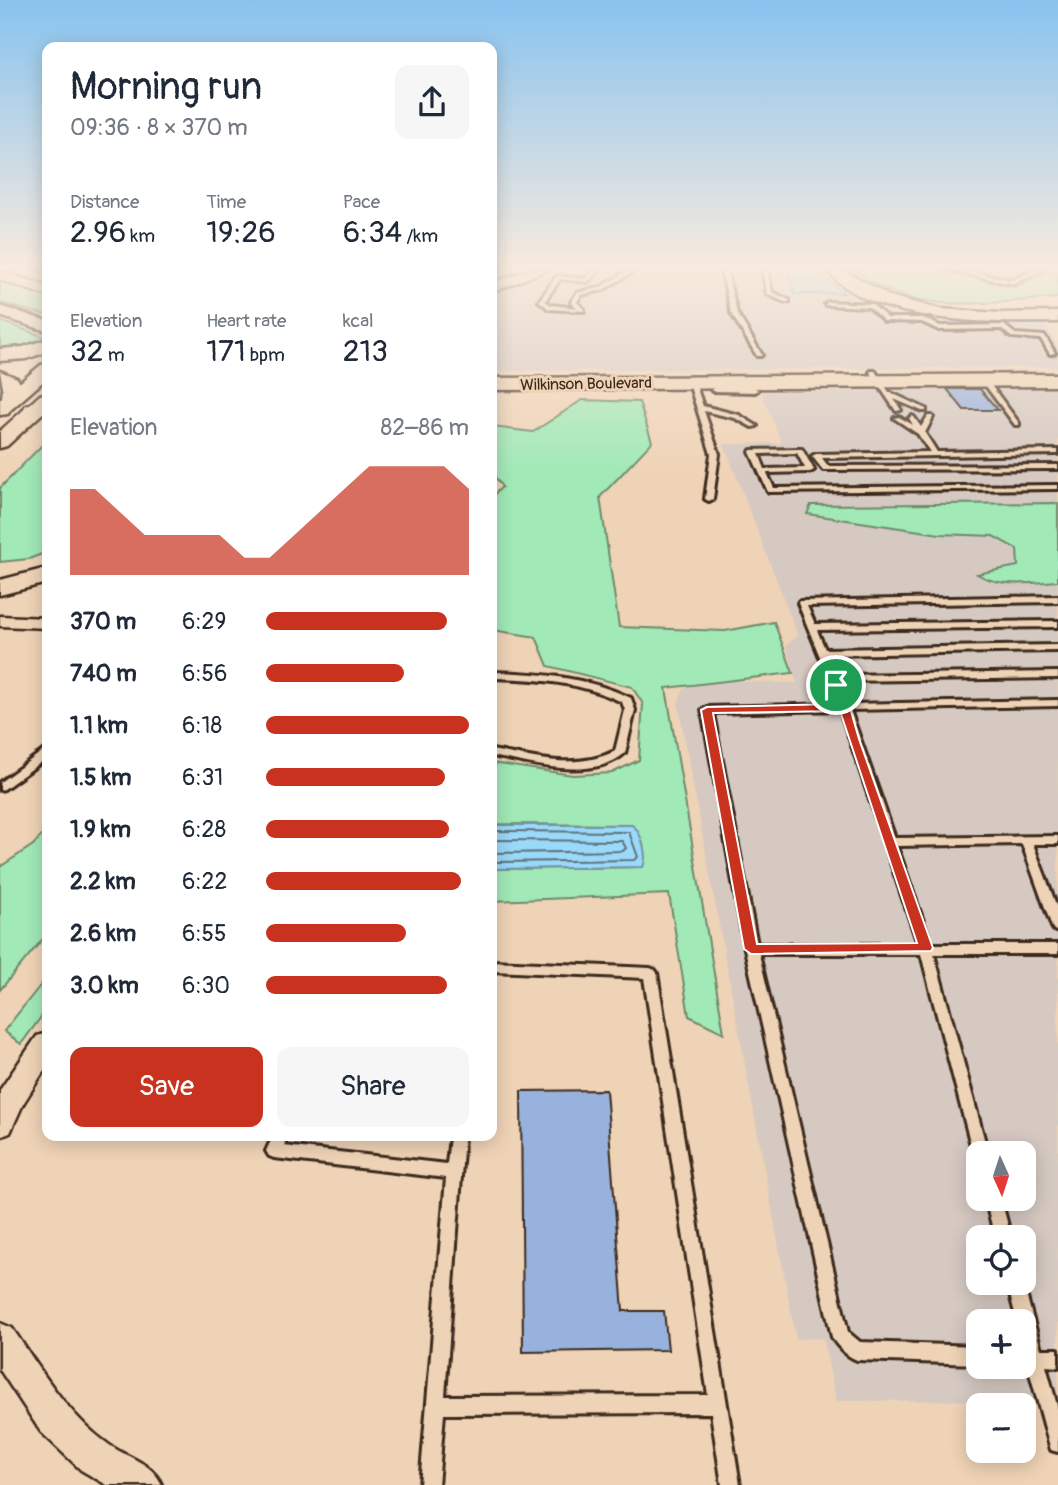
<!DOCTYPE html>
<html lang="en">
<head>
<meta charset="utf-8">
<style>
  body { margin:0; font-family:Pangolin,sans-serif; background:#f6f6f7; color:#1f2937; height:100vh; display:flex; flex-direction:column; font-size:26px; white-space:nowrap }
  * { box-sizing:border-box; margin:0 }
  p { font-size:23px; color:#747a83 }
  .icon { flex:none; width:38px; height:38px; fill:none; stroke:currentColor; stroke-width:2; stroke-linecap:round; stroke-linejoin:round }
  .map { position:relative; flex:1; overflow:hidden }
  .side { position:absolute; left:42px; top:42px; width:455px; height:1099px; display:flex; flex-direction:column; background:#fff; border-radius:14px; box-shadow:0 4px 18px #0003 }
  .side>* { flex:none }
  .needle { width:46px; rotate:177deg }
  .controls { position:absolute; left:966px; top:1141px; display:grid; gap:14px }
  .controls a { display:grid; place-items:center; width:70px; height:70px; border-radius:14px; background:#fff; box-shadow:0 4px 18px #0003; font-size:35px }
  .pin { position:absolute; display:grid; place-items:center; width:60px; height:60px; color:#fff; margin:-30px; border:4px solid #fff; border-radius:50%; box-shadow:0 2px 7px #0007 }
  .round { display:grid; place-items:center; flex:none; width:74px; height:74px; border-radius:14px; background:#f6f6f7 }
  .head { display:flex; align-items:center; justify-content:space-between; height:119px; padding:0 28px }
  h1 { font-size:38px; font-weight:600; line-height:52px }
  .stats { display:grid; grid-template-columns:repeat(3,1fr); gap:10px; height:119px; padding:7px 28px }
  .stats div { display:grid; align-content:center }
  .stats b { font-size:30px; font-weight:600 }
  .stats small { font-size:19px; font-weight:400 }
  .stats p { font-size:19px }
  .chart { height:196px; padding:14px 28px }
  .chart p { display:flex; justify-content:space-between }
  .chart svg { width:100%; height:126px; margin-top:7px; fill:#c8321e; opacity:.7 }
  .action { display:flex; gap:14px; margin-top:auto; padding:14px 28px }
  .action a { flex:1; height:80px; border-radius:14px; background:#c8321e; color:#fff; font-size:28px; font-weight:600; line-height:80px; text-align:center }
  .action a+a { background:#f6f6f7; color:#1f2937 }
  ul { padding:0 28px; list-style:none; font-size:23px }
  li { display:grid; grid-template-columns:112px 84px 1fr; align-items:center; height:52px }
  li i { height:18px; border-radius:9px; background:#c8321e }
  .map>svg:first-child { display:block }
  .built { fill:#d5c9c2; fill-rule:evenodd }
  .green { fill:#a1e9b7; stroke:#6e8a6a; stroke-width:2 }
  .water { fill:#99d9fa; stroke:#7393a2; stroke-width:2 }
  .lines { fill:none; stroke-linecap:round; stroke-linejoin:round }
  .shore { stroke:#617076; stroke-width:2 }
  .building { fill:#98b2de; stroke:#3b2a1e; stroke-width:2 }
  .lane-casing { stroke:#3b2a1e; stroke-width:6 }
  .street-casing { stroke:#3b2a1e; stroke-width:5 }
  .secondary-casing { stroke:#3b2a1e; stroke-width:5 }
  .primary-casing { stroke:#3b2a1e; stroke-width:5 }
  .lane { fill:#efd3b6; fill-rule:evenodd }
  .street { fill:#efd3b6; fill-rule:evenodd }
  .secondary { fill:#efd3b6; fill-rule:evenodd }
  .primary { fill:#efd3b6; fill-rule:evenodd }
  .route { fill:#c8321e; stroke:#fff; stroke-width:2; fill-rule:evenodd }
  .labels { text-anchor:middle; stroke-width:6; stroke-linejoin:round; paint-order:stroke }
  .far-street-label { font-size:16px; fill:#3b2a1e; stroke:#efd3b6 }
</style>
</head>
<body>
<div class="map">
<svg width="1058" height="1485" viewBox="0 0 1058 1485">
  <rect width="100%" height="100%" fill="#efd3b6"/>
  <filter id="ink" filterUnits="userSpaceOnUse"><feTurbulence type="fractalNoise" baseFrequency=".0143" numOctaves="2"/><feDisplacementMap in="SourceGraphic" scale="14" xChannelSelector="R" yChannelSelector="G"/><feConvolveMatrix kernelMatrix="1 2 1 2 8 2 1 2 1" color-interpolation-filters="sRGB"/></filter>
  <g filter="url(#ink)">
    <path class="built" d="M0,269H47V356L0,354Z
      M492,269H856L881,288L932,303L980,310L1030,309L1049,329L1058,346V367L492,371Z
      M933,269H1058V272L1051,270L1015,287Z
      M1058,389V1400L836,1401L823,1338L796,1339L678,703L684,688L695,684L726,681L797,683L786,645L798,636L724,444L782,443L761,392ZM978,1153H1024V1199H978ZM978,1237H1024V1283H978ZM978,1321H1024V1367H978Z"/>
    <path class="green" d="M856,269H933L1015,287L1051,270L1058,272V298C992,301 908,319 856,269Z
      M0,281L47,296V315L0,303Z
      M0,321L42,336L46,340L41,346L0,351Z
      M582,400L639,402L652,442L600,497L619,627L725,631L774,622L793,673L666,688L724,1033L689,1016L669,894L492,901V869L642,867L632,825L492,824V763L573,775L612,773L639,760L643,704L632,687L548,666L536,637L492,630V496L502,487L492,473V427L533,432Z
      M47,440V552L29,559L0,562V488Z
      M1058,503V581C1032,583 1000,588 977,574L1018,566L1017,549L993,536L940,534L807,514L811,505Z
      M47,830V934L0,990V867L33,845Z
      M47,977V1009L21,1044L4,1031Z"/>
    <path class="water" d="M787,269H814L844,293L794,294Z
      M492,825H632C642,832 648,856 643,867L492,869Z"/>
    <g class="lines">
      <path class="shore" d="M492,831L629,832L638,857L634,860L492,862
        M492,840L622,841L626,848L623,851L492,853"/>
    </g>
    <path class="building" d="M947,389H980L998,410H964Z
      M606,1090L623,1311H664L668,1350L523,1352L521,1091Z"/>
    <g class="lines">
      <g class="lane-casing">
        <path id="lane" d="M38,269H47V272L39,270Z
          M492,269H499L492,272Z
          M595,269H601L588,282L560,279L545,301L551,305L577,308L571,302L577,293L599,288L631,269H637L603,290L581,295L577,302L584,309V311L549,309L539,301L557,276L585,279Z
          M721,269H726L737,313L762,355L761,356H757L731,313Z
          M762,269H767L772,292L789,300V302H785L767,294Z
          M945,269H955L1012,280L1037,269H1044L1013,284Z
          M828,302L872,304L887,318H923L940,326L1004,325L1015,334L1045,336L1055,353L1050,354L1041,339L1011,337L1002,329L939,330L922,322L884,321L869,307L826,305L825,304Z
          M871,371H875L889,392L926,409V411H922L894,399L901,410L896,411L870,372Z
          M983,380H987L1019,423V425H1015L983,382Z
          M692,381L695,383L703,406L739,415L757,426L752,427L735,418L704,411L719,454L713,499L709,501L705,499L711,454L689,383Z
          M714,388H755L758,390L755,392L712,391L711,390Z
          M912,416L914,417L921,427L928,416H932L933,417L925,433L937,452L1058,450V454L822,458L828,466L1058,465V469L826,470H823L812,456L816,454L930,452L918,434L894,418L899,417L913,425L909,418Z
          M799,449H802L814,470L810,472L767,473L774,488L1058,485V489L768,492L750,452L751,450ZM797,453L805,468L765,469L759,454Z
          M1058,596V602L807,606L815,624L1058,621V627L817,630L825,649L1058,645V651L827,655L836,675L1058,672V678L839,681L847,687L854,700L849,704L1058,700V706L850,710L895,838L1058,836V844H1033L1058,910V932L1054,930L1052,927L1022,844L897,846L931,944H1058V954H934L988,1153H978V1159L976,1158L973,1153L921,954H759L848,1332L860,1342L978,1346V1364L857,1360C847,1356 837,1347 832,1337L745,949L702,710L707,707L837,704L831,702L826,689L831,684L798,603L799,601ZM837,689L840,691L843,699L839,698ZM840,710L918,944H757L713,713Z
          M492,672C540,673 586,677 631,698L635,710L625,753C592,782 530,763 492,756V750C533,757 576,771 615,751L625,710L622,702C581,682 537,679 492,678Z
          M47,750V758L4,789L0,790V782L43,751Z
          M492,961L650,968L655,970L657,973L740,1485H722L711,1413L444,1414L438,1485H420L446,1178L274,1158L269,1156L266,1151L273,1136H287L284,1146L447,1164L450,1136H464L445,1396L708,1395L644,978L492,971Z
          M985,1199H1001L1011,1237H995Z
          M1007,1283H1023L1041,1349H1058V1367L1046,1366L1058,1409V1452L1051,1450L1049,1443L1028,1366H1024V1321H1017Z"/>
      </g>
      <g class="street-casing">
        <path id="street" d="M0,616L47,618V628L0,626Z
          M47,1033V1066L23,1104L10,1133L0,1137V1090L37,1036Z
          M0,1323L12,1328C40,1368 67,1415 108,1444C127,1458 152,1462 162,1485H107L81,1470L41,1432L0,1370Z"/>
      </g>
      <g class="secondary-casing">
        <path id="secondary" d="M530,269H550L492,292V283Z
          M826,269H842L889,296L940,309L999,313L1058,312V322C994,323 869,325 826,269Z
          M0,271L47,286V296L0,280Z
          M0,306L47,321V331L0,316Z
          M47,364V378L7,413L0,415V399L41,365Z
          M47,393V409L7,446L0,448V431L40,395Z
          M47,568V583L0,595V580Z"/>
      </g>
      <g class="primary-casing">
        <path id="primary" d="M47,339V352L26,359L0,361V349L23,347Z
          M0,371L17,378L23,388L8,414L0,415L3,388Z
          M1058,374V386L492,390V378Z
          M47,399V412L34,416L23,410L26,405Z"/>
      </g>
      <use href="#lane" class="lane"/>
      <use href="#street" class="street"/>
      <use href="#secondary" class="secondary"/>
      <use href="#primary" class="primary"/>
    </g>
  </g>
  <linearGradient id="sky" x2="0" y2="1"><stop stop-color="#88c3ef"/><stop offset="0.56" stop-color="#f8ebde"/><stop offset="1" stop-color="#f8ebde" stop-opacity="0"/></linearGradient>
  <rect width="1058" height="477" fill="url(#sky)"/>
  <path class="route" d="M832,683L848,687L854,700L849,704L859,739L933,948L931,951L751,954L744,949L701,710L707,707L834,704L825,688ZM836,689L840,691L841,700ZM840,711L917,943L757,944L713,713Z"/>
  <g class="labels">
    <g class="far-street-label">
      <text transform="translate(586 383) rotate(-1)" y="6">Wilkinson Boulevard</text>
    </g>
  </g>
</svg>
<div class="controls">
<a><svg class="needle" viewBox="-14 -14 28 28"><path d="M0-13l5 13h-10z" fill="#e53935"/><path d="M0 13l5-13h-10z" fill="#747a83"/></svg></a>
<a><svg class="icon" aria-label="locate" viewBox="0 0 24 24"><circle cx="12" cy="12" r="6"/><path d="M12 2v4M12 18v4M2 12h4M18 12h4"/></svg></a>
<a>+</a>
<a>−</a>
</div>
<div class="pin" style="left:836px;top:685px;background:#1e9e55"><svg class="icon" aria-label="arrive" viewBox="0 0 24 24"><path d="M6 21V4h12l-3 4 3 4H6"/></svg></div>
<section class="side">
<div class="head"><div><h1>Morning run</h1><p>09:36 · 8 × 370 m</p></div><a class="round"><svg class="icon" aria-label="share" viewBox="0 0 24 24"><path d="M12 15V3M7 8l5-5 5 5M5 13v7h14v-7"/></svg></a></div>
<div class="stats">
<div><p>Distance</p><b>2.96<small> km</small></b></div>
<div><p>Time</p><b>19:26</b></div>
<div><p>Pace</p><b>6:34<small> /km</small></b></div>
</div>
<div class="stats">
<div><p>Elevation</p><b>32<small> m</small></b></div>
<div><p>Heart rate</p><b>171<small> bpm</small></b></div>
<div><p>kcal</p><b>213</b></div>
</div>
<div class="chart"><p><span>Elevation</span>82–86 m</p>
<svg viewBox="0 0 160 44" preserveAspectRatio="none"><path d="M0 44V14L10 14L20 22L30 30L40 30L50 30L60 30L70 38L80 38L90 30L100 22L110 14L120 6L130 6L140 6L150 6L160 14V44z"/></svg>
</div>
<ul>
<li><b>370 m</b>6:29<i style="width:89%"></i></li>
<li><b>740 m</b>6:56<i style="width:68%"></i></li>
<li><b>1.1 km</b>6:18<i style="width:100%"></i></li>
<li><b>1.5 km</b>6:31<i style="width:88%"></i></li>
<li><b>1.9 km</b>6:28<i style="width:90%"></i></li>
<li><b>2.2 km</b>6:22<i style="width:96%"></i></li>
<li><b>2.6 km</b>6:55<i style="width:69%"></i></li>
<li><b>3.0 km</b>6:30<i style="width:89%"></i></li>
</ul>
<div class="action"><a>Save</a><a>Share</a></div>
</section>
</div>
</body>
</html>
